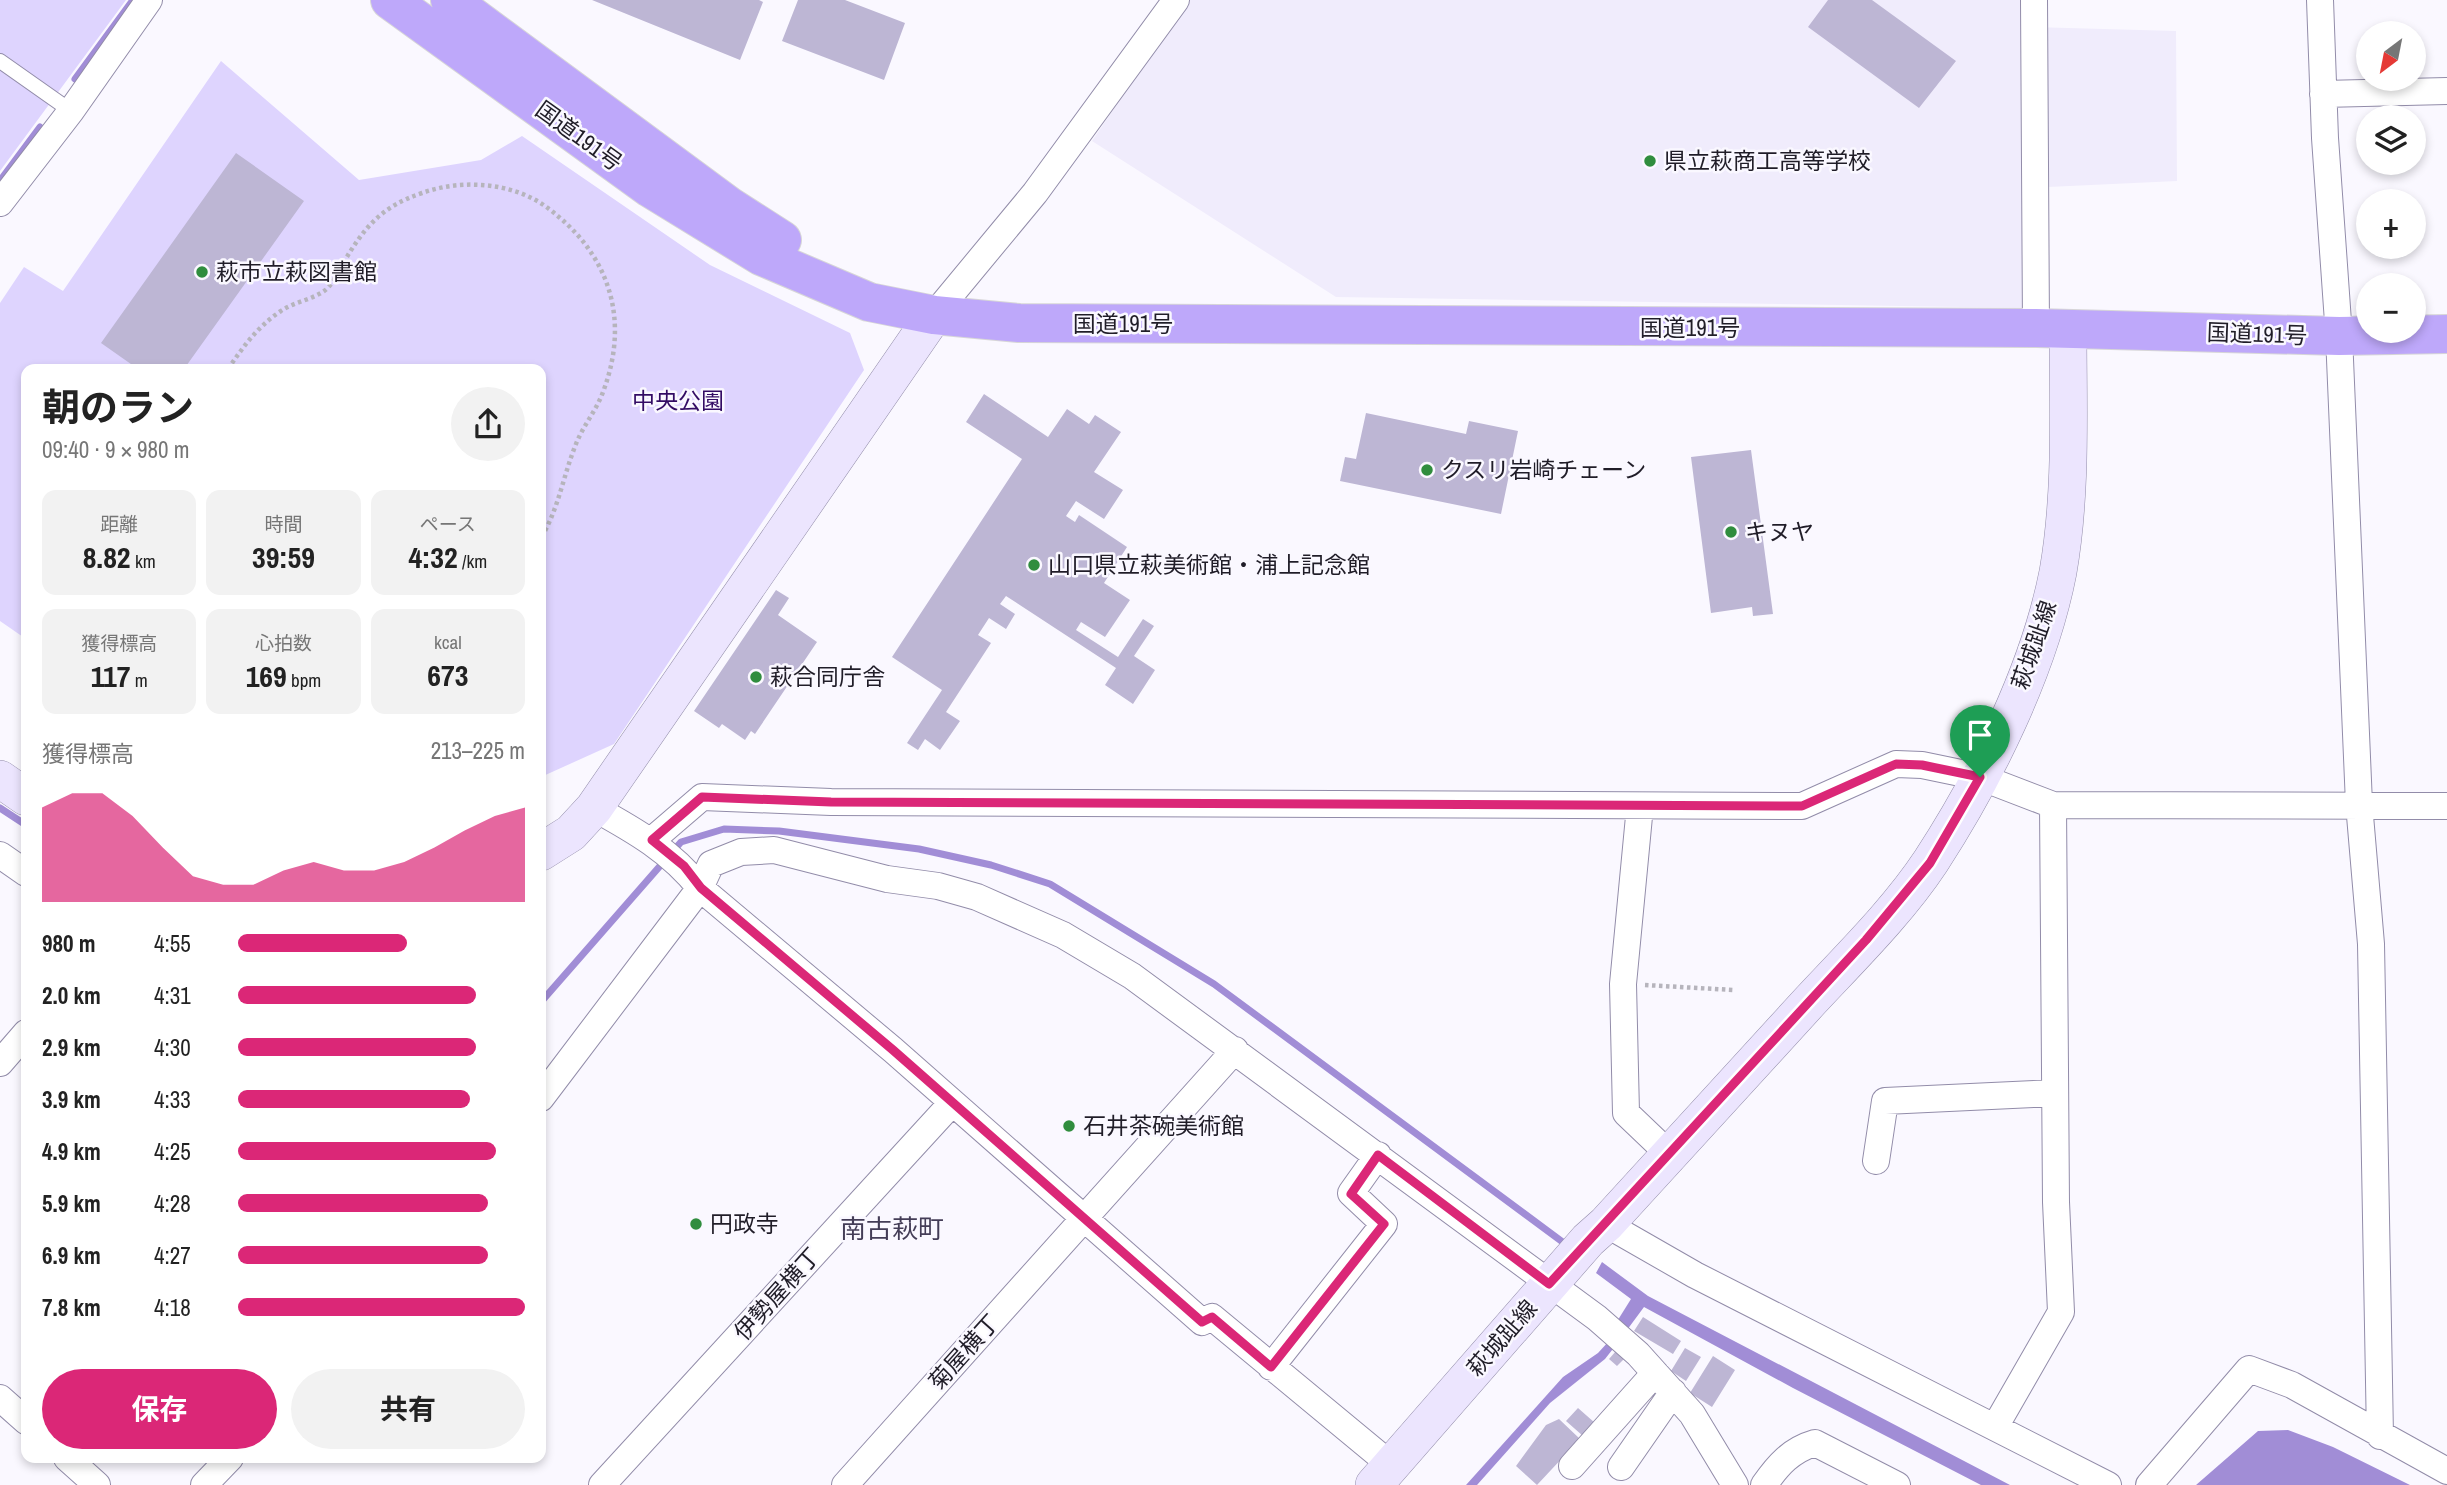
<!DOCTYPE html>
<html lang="ja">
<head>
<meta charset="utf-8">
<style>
  body { margin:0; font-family:"Archivo Narrow","Noto Sans JP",sans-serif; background:#f2f2f2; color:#222; height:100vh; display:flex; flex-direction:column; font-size:26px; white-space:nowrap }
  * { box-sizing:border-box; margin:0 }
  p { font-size:23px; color:#767676 }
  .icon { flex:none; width:38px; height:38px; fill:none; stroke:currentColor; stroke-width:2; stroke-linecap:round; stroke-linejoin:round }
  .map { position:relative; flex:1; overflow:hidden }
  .panel { position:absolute; left:21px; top:364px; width:525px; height:1099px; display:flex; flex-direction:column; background:#fff; border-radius:14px; box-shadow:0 4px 10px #0003 }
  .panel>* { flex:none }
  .needle { width:46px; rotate:212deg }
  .controls { position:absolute; left:2356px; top:21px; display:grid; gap:14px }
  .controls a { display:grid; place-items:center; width:70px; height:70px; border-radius:50%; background:#fff; box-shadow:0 4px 10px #0003; font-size:35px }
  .pin { position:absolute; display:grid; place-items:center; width:60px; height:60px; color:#fff; margin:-72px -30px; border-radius:50% 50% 50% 0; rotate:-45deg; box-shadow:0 0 7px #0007 }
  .pin .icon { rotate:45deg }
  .round { display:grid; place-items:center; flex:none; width:74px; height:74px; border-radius:37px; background:#f2f2f2 }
  .summary { display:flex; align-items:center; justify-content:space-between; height:119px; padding:0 21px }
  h1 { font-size:38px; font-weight:700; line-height:52px }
  .stats { display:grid; grid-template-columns:repeat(3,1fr); gap:10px; height:119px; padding:7px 21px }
  .stats div { display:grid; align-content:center; border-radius:14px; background:#f2f2f2; text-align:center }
  .stats b { font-size:30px; font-weight:700 }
  .stats small { font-size:19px; font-weight:400 }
  .stats p { font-size:19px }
  .chart { height:196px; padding:14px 21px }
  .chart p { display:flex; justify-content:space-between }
  .chart svg { width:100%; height:126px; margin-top:7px; fill:#db2777; opacity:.7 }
  .action { display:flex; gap:14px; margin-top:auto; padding:14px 21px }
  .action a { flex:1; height:80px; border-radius:42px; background:#db2777; color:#fff; font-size:28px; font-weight:700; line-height:80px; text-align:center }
  .action a+a { background:#f2f2f2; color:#222 }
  ul { padding:0 21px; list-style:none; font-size:23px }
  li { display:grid; grid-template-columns:112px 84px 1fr; align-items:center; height:52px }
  li i { height:18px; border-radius:9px; background:#db2777 }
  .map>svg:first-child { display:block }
  .built { fill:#f0ecfc }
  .green { fill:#ded4fe }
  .water { fill:#a18dd6 }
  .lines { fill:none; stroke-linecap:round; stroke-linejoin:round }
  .stream { stroke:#a18dd6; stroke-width:7 }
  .building { fill:#bdb6d4 }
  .lane-casing { stroke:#928ca9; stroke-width:16 }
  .street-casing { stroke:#928ca9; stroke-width:28 }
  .secondary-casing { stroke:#928ca9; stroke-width:38 }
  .highway-casing { stroke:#d7d6d8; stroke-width:40 }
  .path { stroke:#b6b4bc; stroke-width:4.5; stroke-dasharray:3.5 3.5; stroke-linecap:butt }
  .lane { stroke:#fff; stroke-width:14 }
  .street { stroke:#fff; stroke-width:26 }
  .secondary { stroke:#ece5fe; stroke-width:37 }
  .highway { stroke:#bea8fa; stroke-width:38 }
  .route-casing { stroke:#fff; stroke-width:14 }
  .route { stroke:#db2777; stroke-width:9 }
  .poi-dot { fill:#308d3e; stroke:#faf8ff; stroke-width:2.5 }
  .labels { text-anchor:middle; stroke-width:5; stroke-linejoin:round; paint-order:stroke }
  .street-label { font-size:23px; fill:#201d28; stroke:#faf8ff }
  .poi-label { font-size:23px; fill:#201d28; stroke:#faf8ff; text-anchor:start }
  .park-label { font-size:23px; fill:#330c64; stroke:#faf8ff }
  .quarter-label { font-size:26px; fill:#443d57; stroke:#faf8ff }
</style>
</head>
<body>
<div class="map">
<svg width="2447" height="1485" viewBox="0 0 2447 1485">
  <rect width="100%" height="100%" fill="#faf8ff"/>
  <path class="built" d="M1188,0H2026L2028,27L2176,31L2177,181L2028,188L2024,308L1336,297L1092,141Z"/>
  <path class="green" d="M0,0H126L0,171Z
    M221,61L359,180L481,160L522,136L710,265L850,333L864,370L614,744L541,777V369H26V639L0,621V303L24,267L63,291Z"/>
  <path class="water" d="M1602,1262L1648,1296L2010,1485H1981L1793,1388L1644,1307L1627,1330L1616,1323L1631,1299L1596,1273Z
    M1609,1341L1616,1345L1605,1359L1550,1403L1477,1485H1466L1563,1377L1598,1353Z
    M2288,1430L2333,1447L2410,1485H2196L2258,1431Z"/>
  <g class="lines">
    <path class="stream" d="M75,79L133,0
      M0,181L40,127
      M0,808L26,825
      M541,1002L681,842L724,829L779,831L919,849L991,865L1050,884L1214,984L1568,1246"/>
  </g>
  <path class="building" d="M592,0H759L763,2L740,60Z
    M798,0H845L905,23L884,80L782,41Z
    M1828,0H1872L1956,61L1919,108L1808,27Z
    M236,153L304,201L184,369H138L101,343Z
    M984,394L1048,437L1067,409L1089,424L1095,415L1121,432L1094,472L1123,490L1104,519L1076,501L1066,516L1075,522L1079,515L1127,547L1104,583L1130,600L1105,637L1081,622L1076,630L1118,657L1143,619L1154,626L1134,656L1155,670L1133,704L1105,685L1116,668L1006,596L1000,604L1015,614L1006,629L989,618L978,635L991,643L946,712L960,721L940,750L925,739L918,750L907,743L942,690L892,657L1022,459L966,422Z
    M1366,413L1466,434L1469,421L1518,431L1501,514L1340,481L1345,457L1356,459Z
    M1751,450L1773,614L1753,616L1752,607L1711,613L1691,457Z
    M776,590L789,598L778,615L817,642L755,734L751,731L745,740L722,724L719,728L694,711Z
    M1643,1317L1681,1341L1673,1354L1634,1331Z
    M1685,1348L1701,1357L1686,1381L1671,1371Z
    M1616,1351L1625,1358L1617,1366L1609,1359Z
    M1713,1356L1735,1370L1712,1407L1690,1393Z
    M1578,1408L1595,1423L1583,1436L1566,1421Z
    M1559,1419L1580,1439L1537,1485L1516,1466L1546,1425Z"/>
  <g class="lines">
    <g class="lane-casing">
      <path id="lane" d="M0,61L71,111"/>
    </g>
    <g class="street-casing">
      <path id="street" d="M2034,0L2036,328
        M2320,0L2325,138L2339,336L2359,804L2371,944L2380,1436
        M2323,94L2447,91
        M0,203L71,111L149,0
        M934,315L1035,193L1176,0
        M1640,806L1623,984L1626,1113L1670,1155
        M594,808C634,830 671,851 700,888L893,1050L1202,1322L1212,1317L1391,1465
        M652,840L702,797L831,802L1802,806L1896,764L1922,765L1980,777L2053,805L2447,806
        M0,855L26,873
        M0,1063L26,1033
        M541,1098L700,888L711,864L741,852L774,850L887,879L938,886L977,897L1063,935L1132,976L1597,1318L1638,1354L1692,1414L1735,1485
        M1876,1161L1885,1101L2055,1093
        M1606,1224L1695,1275L2108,1485
        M1271,1367L1384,1224L1351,1193L1378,1155
        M0,1398L26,1421
        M1995,1427L2061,1312L2056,1202L2053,805
        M67,1458L97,1485
        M1572,1466L1655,1373
        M1621,1467L1673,1392
        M204,1485L230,1458
        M602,1485L952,1103
        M845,1485L1235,1050
        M1764,1485C1778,1465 1791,1450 1815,1443L1897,1485
        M2149,1485L2249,1369L2292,1385L2447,1471"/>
    </g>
    <g class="secondary-casing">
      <path id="secondary" d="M0,779L26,797
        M541,852L571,833L594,808L934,315
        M1374,1485L1588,1240L1606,1224C1674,1150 1742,1076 1810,1001C1850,958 1898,911 1931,861C1985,778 2039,670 2058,572C2072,492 2068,409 2068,329"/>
    </g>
    <g class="highway-casing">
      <path id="highway" d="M390,0L650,188L761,256L869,302L934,315L1019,323L2036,328L2339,336L2447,334
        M450,0L729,206L782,240"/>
    </g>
    <path class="path" d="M228,369C243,347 258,326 281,311C294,302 311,300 324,291C332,286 337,273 342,265C364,228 380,207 422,193C461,179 511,182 545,206C609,252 631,318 603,392C596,411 583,426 576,444C563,476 559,508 541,538
      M1645,985L1733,990"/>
    <use href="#lane" class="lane"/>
    <use href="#street" class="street"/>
    <use href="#secondary" class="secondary"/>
    <use href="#highway" class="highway"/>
  </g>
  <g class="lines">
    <g class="route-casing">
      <path id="route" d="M1896,764L1922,765L1980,777L1930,863L1866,940L1549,1284L1378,1155L1351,1194L1384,1224L1271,1367L1212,1317L1202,1322L893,1050L701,888L684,866L652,840L702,797L831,802L1802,806Z"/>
    </g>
    <use href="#route" class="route"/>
  </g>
  <g class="poi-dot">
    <circle cx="1650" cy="161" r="7"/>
    <circle cx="202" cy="272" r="7"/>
    <circle cx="1427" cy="470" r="7"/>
    <circle cx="1731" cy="532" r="7"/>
    <circle cx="1034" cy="565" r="7"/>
    <circle cx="756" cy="677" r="7"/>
    <circle cx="1069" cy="1126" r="7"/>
    <circle cx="696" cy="1224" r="7"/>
  </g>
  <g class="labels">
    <g class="street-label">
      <text transform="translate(579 136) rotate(36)" y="8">国道191号</text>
      <text x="1123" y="332">国道191号</text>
      <text x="1690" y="336">国道191号</text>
      <text transform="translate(2257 334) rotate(2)" y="8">国道191号</text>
      <text transform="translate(2034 645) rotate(-71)" y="8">萩城趾線</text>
      <text transform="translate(777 1294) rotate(-48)" y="8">伊勢屋横丁</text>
      <text transform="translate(1502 1338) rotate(-49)" y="8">萩城趾線</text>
      <text transform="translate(964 1352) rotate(-48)" y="8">菊屋横丁</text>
    </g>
    <g class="poi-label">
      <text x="1664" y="169">県立萩商工高等学校</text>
      <text x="216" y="280">萩市立萩図書館</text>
      <text x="1441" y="478">クスリ岩崎チェーン</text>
      <text x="1745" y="540">キヌヤ</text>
      <text x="1048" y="573">山口県立萩美術館・浦上記念館</text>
      <text x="770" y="685">萩合同庁舎</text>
      <text x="1083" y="1134">石井茶碗美術館</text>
      <text x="710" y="1232">円政寺</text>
    </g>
    <g class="park-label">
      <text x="678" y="409">中央公園</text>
    </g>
    <g class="quarter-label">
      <text x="892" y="1238">南古萩町</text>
    </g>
  </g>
</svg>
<div class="controls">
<a><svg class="needle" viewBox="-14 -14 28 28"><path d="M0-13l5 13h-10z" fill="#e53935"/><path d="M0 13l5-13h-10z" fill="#767676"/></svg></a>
<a><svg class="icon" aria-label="layers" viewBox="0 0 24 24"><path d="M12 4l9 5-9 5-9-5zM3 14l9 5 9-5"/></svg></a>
<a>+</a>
<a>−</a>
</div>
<div class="pin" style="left:1980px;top:777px;background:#1e9e55"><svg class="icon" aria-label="arrive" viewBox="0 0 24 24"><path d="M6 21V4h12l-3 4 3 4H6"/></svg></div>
<section class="panel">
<div class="summary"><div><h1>朝のラン</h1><p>09:40 · 9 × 980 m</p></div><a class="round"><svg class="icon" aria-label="share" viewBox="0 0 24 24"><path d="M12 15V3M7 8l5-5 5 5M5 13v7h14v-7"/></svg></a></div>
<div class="stats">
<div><p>距離</p><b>8.82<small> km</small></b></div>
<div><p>時間</p><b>39:59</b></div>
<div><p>ペース</p><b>4:32<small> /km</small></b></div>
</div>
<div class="stats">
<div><p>獲得標高</p><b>117<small> m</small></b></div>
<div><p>心拍数</p><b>169<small> bpm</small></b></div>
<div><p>kcal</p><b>673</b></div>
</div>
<div class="chart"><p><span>獲得標高</span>213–225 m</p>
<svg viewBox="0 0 160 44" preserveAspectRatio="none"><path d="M0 44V11L10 6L20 6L30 14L40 25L50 35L60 38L70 38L80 33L90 30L100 33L110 33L120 30L130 25L140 19L150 14L160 11V44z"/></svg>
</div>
<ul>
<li><b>980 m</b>4:55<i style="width:59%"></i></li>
<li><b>2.0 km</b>4:31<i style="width:83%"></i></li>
<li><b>2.9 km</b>4:30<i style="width:83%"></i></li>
<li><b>3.9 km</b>4:33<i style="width:81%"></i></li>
<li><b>4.9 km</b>4:25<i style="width:90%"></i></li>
<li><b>5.9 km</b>4:28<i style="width:87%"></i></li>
<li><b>6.9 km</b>4:27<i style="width:87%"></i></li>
<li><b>7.8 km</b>4:18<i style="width:100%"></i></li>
</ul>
<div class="action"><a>保存</a><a>共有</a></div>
</section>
</div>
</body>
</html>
